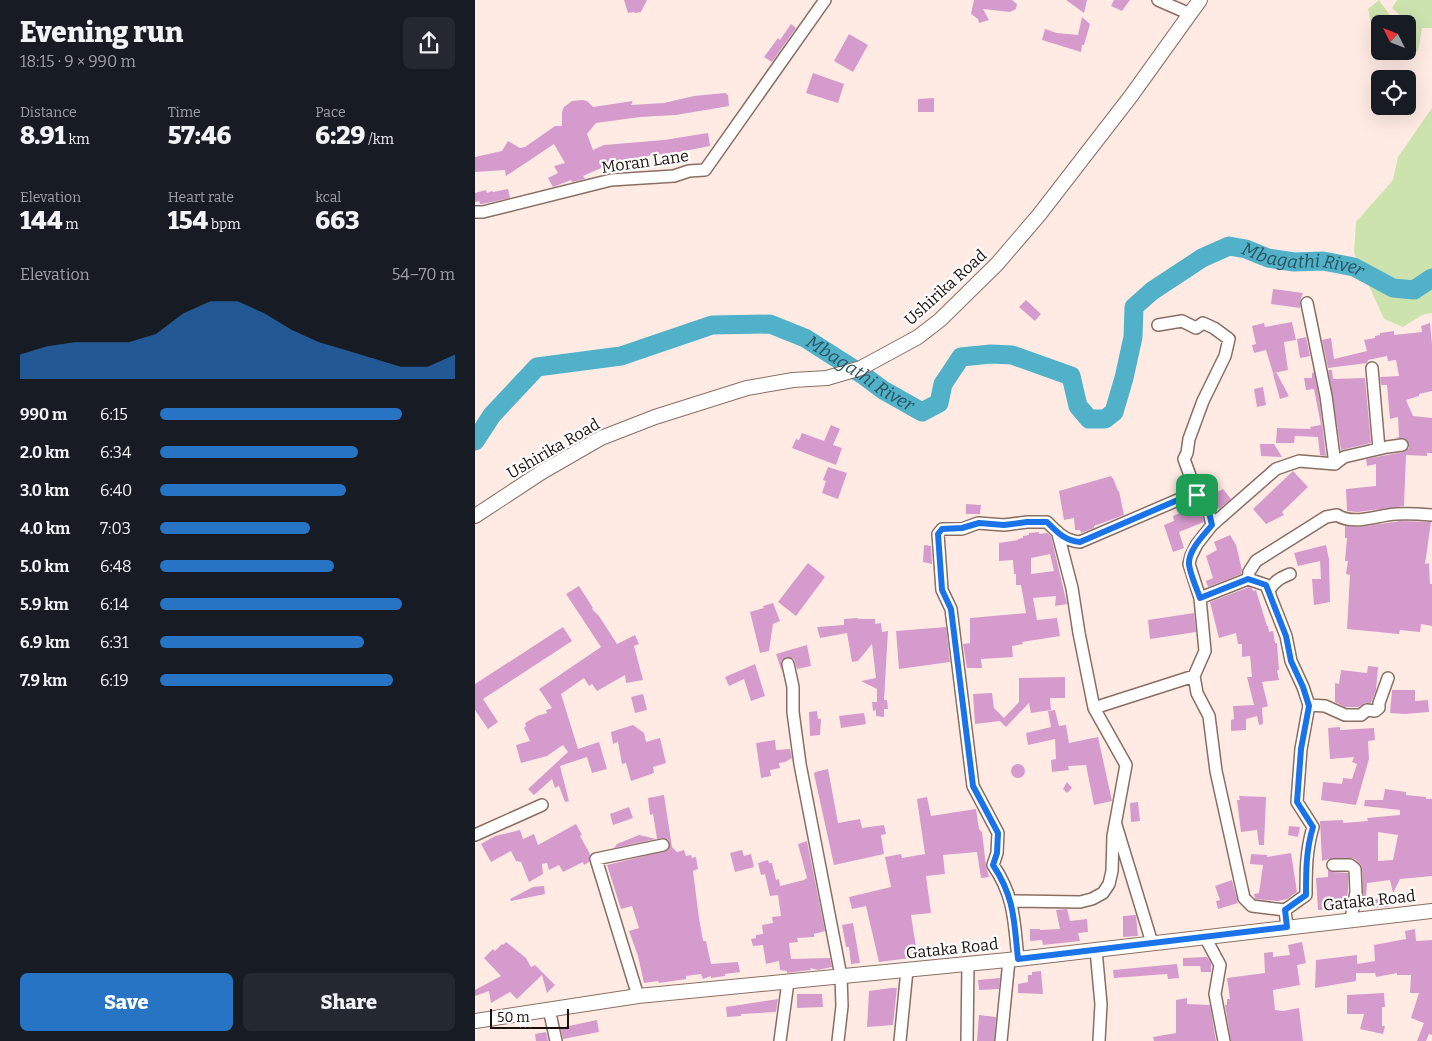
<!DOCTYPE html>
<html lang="en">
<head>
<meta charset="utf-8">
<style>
  body { margin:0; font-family:Bitter,serif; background:#242831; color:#f1f3f6; height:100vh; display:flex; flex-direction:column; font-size:19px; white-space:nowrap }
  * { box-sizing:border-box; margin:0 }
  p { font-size:16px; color:#9ea1a6 }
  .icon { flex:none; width:28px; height:28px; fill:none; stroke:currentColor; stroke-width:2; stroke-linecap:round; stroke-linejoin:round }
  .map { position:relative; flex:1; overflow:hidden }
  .details { display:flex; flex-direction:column; background:#171b24; width:475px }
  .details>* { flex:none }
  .needle { width:32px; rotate:312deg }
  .buttons { position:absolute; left:896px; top:15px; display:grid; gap:10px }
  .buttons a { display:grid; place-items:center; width:45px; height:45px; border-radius:8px; background:#171b24; box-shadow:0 5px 20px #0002; font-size:25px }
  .scale { position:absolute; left:15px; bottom:12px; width:79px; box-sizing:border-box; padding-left:5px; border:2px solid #1b100c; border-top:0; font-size:14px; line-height:18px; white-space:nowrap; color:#1b100c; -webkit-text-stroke:4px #fdfdfd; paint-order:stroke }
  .pin { position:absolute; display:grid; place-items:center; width:42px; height:42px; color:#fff; margin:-21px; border-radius:10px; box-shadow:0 2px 8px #0006 }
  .round { display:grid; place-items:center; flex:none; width:52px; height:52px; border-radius:8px; background:#242831 }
  .overview { display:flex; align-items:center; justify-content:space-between; height:85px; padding:0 20px }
  h1 { font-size:28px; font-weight:800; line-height:38px }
  .stats { display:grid; grid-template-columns:repeat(3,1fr); gap:8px; height:85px; padding:5px 20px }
  .stats div { display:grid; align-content:center }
  .stats b { font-size:25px; font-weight:800 }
  .stats small { font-size:14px; font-weight:400 }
  .stats p { font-size:14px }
  .chart { height:140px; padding:10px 20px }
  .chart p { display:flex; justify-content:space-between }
  .chart svg { width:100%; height:90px; margin-top:5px; fill:#2874c4; opacity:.7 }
  .action { display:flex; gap:10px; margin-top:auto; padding:10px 20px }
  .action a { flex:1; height:58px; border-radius:8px; background:#2874c4; color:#fff; font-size:20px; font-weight:800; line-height:58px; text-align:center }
  .action a+a { background:#242831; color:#f1f3f6 }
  ul { padding:0 20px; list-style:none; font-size:16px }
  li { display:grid; grid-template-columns:80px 60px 1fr; align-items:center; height:38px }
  li i { height:12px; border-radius:6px; background:#2874c4 }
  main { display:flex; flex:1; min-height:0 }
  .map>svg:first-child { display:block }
  .green { fill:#cde3ae }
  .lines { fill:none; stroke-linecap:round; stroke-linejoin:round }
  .river { stroke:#51b1c8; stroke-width:19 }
  .building { fill:#d69bcd; fill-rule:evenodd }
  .minor-casing { stroke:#8a6e63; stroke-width:14 }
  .tertiary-casing { stroke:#8a6e63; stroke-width:16 }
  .minor { stroke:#fff; stroke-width:11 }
  .tertiary { stroke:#fff; stroke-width:14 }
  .route-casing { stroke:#fff; stroke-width:10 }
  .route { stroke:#1a73e8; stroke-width:6 }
  .labels { text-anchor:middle; stroke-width:4.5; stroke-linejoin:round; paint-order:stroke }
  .street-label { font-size:16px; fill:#1b100c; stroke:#fdfdfd }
  .water-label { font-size:18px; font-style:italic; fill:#29535d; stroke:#fdfdfd }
</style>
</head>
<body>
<main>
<section class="details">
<div class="overview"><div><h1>Evening run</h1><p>18:15 · 9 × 990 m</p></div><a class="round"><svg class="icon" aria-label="share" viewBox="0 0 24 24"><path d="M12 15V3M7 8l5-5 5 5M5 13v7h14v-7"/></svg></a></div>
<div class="stats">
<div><p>Distance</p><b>8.91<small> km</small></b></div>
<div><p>Time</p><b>57:46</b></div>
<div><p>Pace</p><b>6:29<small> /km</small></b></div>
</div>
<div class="stats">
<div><p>Elevation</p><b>144<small> m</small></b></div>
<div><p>Heart rate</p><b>154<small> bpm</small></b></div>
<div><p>kcal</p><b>663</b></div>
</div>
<div class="chart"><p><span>Elevation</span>54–70 m</p>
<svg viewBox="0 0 160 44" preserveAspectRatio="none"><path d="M0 44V32L10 28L20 26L30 26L40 26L50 22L60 12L70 6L80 6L90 12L100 20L110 26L120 30L130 34L140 38L150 38L160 32V44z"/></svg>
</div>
<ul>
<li><b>990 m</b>6:15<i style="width:82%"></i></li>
<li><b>2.0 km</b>6:34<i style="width:67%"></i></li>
<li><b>3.0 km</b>6:40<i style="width:63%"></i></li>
<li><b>4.0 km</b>7:03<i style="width:51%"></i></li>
<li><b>5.0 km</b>6:48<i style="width:59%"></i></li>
<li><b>5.9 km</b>6:14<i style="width:82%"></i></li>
<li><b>6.9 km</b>6:31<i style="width:69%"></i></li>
<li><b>7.9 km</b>6:19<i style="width:79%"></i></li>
</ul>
<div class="action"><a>Save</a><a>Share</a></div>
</section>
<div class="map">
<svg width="957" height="1041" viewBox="0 0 957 1041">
  <rect width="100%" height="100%" fill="#ffebe4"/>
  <path class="green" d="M904,0L921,24H905V41L899,37L893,9Z
    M922,0H957V28H947L943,51L930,57L922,51H932V24H926L927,17L917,8Z
    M957,108V313L947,315L928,327L909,319L879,253L881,222L918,180L923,157Z"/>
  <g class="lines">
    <path class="river" id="s1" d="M0,441L17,415L62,367L146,356L237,325L295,324L330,338L388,375L408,390L447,412L464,403L468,384L486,357L516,354L537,355L596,376L603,406L614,419H630L639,412L649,378L658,337L659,307L677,291L727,258L754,246L771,249L793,258L819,262L848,261L879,267L918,288L939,290L957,278"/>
  </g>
  <path class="building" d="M149,0H172L166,12L160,13L159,12L153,13Z
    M499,0H537L542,4L541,9L535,12L508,9L514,20L504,23L503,19L496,14Z
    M591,0H612L609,13Z
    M639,0H655L647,11L636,6Z
    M607,17L615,24L609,45H607L606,52L567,40L570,29L582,33L603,35Z
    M316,24L321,28L297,62L289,57L303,38L305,40Z
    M374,34L393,45L378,72L359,61Z
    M338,73L369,84L363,103L331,93Z
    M250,93L253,95L254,106L201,115L165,117L121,123L112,134L118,150L129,145L189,140L233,133L235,146L204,152L163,157V162L136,165V166L126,168L108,176L110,179L97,182L96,180L78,187L73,178L83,173L79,166L90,163L79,144L31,176L30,170L0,172V157L27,151L33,141L45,148L50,147L80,126H87V112L89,107L97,101L107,100L112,101L118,107L158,101L156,105L189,103L219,96Z
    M459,98V112H443V99Z
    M33,189L35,198L7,204H5L4,201L0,202V193L11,190L12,193L17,191L18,192Z
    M798,289L828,293L825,301V308L796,304Z
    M551,300L566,314L560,321L544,307Z
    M817,322L821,340L809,342L813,370L798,373L791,350L779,353L777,345L781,344L777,326L789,323L790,327Z
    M955,323L957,344V391L944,394V396L931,400L938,416L957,418V453H952V456L931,455L929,506L883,512L872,511L871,489L901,486V464L892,466L891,459L928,452L934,448V444L929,438H920L924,437L923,417L915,419L912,385H906L905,377L924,376L921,360L913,361L912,356L893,360L892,363L853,368L847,340L856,338L859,359L892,351L889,340L900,338V336L905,335V333L919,331V335L947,332L946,326Z
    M831,337L835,356L825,358L822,339Z
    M853,370H857L858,379L890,378L896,443L866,450Z
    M801,372L814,396L805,399L798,374Z
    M839,372L844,397L851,456L845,455L843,437L820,436L819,443H801L802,428L836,429L835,427L846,425L839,389L831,390L829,378H837V373Z
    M788,387L791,405L782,407L779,389Z
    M356,425L365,429L358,445L367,448L361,465L317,448L321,439L324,440L327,433L349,441Z
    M785,444H799L807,457L786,456Z
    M353,467L372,473L363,499L347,493L351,481L348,480Z
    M818,471L833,487L807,512L809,515L791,524L778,509Z
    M636,476L637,478H638L643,491H644L649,515L619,526V528L606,533L605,530H600L599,518L589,520L584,491Z
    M748,489L756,499L744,509L740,503L733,497Z
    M491,504L506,505L505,514H491Z
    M719,504L726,511L729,522L704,532L709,548L698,552L689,525L699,521L698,516L705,513L704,510Z
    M926,521L956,522L950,564L954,563L955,584H957V626L946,624L945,632L925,630L924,634L872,629L875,575L871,574L873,561H870L872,538H870V526L884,527Z
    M564,532V534L572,533L576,536L592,604L580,606L581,596L558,598L562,620L582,618L585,636L547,642L548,644L537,646L538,657L506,659L507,668H492L488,644L495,643V618L551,613L546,585H541V574H539L538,560L524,561V543L543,540V539L548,538V536L554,535V533ZM575,554L579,571L556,574V558Z
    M755,535L761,545L767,570L766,574L733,587L731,581L738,578L731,556L742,550L739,542Z
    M449,545L456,546L457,564L448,562Z
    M851,545L854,559L855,602L839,605L837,579H846L845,561L823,566L819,553Z
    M333,563L350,577L321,616L303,602Z
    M104,586L118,608L117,609L124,616L142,644L160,635L164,644L159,646L168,680L151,683L150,675L122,691L117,684L114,686L109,678L86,694L103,749L124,742L132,769L117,773L112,757L85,766L94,801L90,802L84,786L80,788L77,779L59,795L53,789L93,752L88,745L72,756L46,763L41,745L55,741L49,728L51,726L50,723L62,716L72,713L71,710L77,708L64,689L126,647L91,594Z
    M774,587L777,588L778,591L781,590L792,626H793L794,632L798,631L800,643H802L804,670H802L804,680L787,682L793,706L787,708L788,724L784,725L782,716L771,719V730L756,731V720L759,719L758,706L779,705L772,677H777L775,656L767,657V644H763L761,633L744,638L735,602Z
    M298,603L305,621L298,624L294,651L285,653L275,612L289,608L288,606Z
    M719,613L721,632L675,639L673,620Z
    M383,618V619H400V624L406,623L407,632L413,631L409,700H412L413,709H409V717L401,716V710L398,711L397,702H402V689L386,681L401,678L397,644L383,661L377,662L372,633L345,638L342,627L369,625V619Z
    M88,627L97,641L8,699L23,722L13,729L0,710V684Z
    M471,627L475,662L424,669L421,631Z
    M332,645L336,666L322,669L319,659L312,657L306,661L307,672L301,654Z
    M280,664L290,696L276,701L269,679L254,686L250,677Z
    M893,666L903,667L901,690L896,703H890L884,707H870L860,702V683L864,684L866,670L892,673Z
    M590,677V698H575L576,710L556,713L554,703L531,727L525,721L500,724L498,694L517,693L519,708L529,718L544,702V678Z
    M917,690H940V701L953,700L954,712L930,714L915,713Z
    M168,694L172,710L160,713L156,697Z
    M580,710L584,726L591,725L594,743L623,737L637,801L619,805L611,765L593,766L594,770L577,772L576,760L581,759L580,739L553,745L551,733L576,727L573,711Z
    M342,711L343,719H346L345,735L335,736L334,712Z
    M389,713L391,724L366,728L364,716Z
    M158,725L169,733L171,742L185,738L191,763L178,767L179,773L156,781L151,763L147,764L143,742L138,744L136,732Z
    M865,727V730L899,728L900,740L893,741L894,759L881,805L846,800L848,782L867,784L868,778L877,779L882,764L877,762L879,757L855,759L853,728Z
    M300,740L301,750L315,749L317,758L310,762L304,763L305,768L295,770L296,776L286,778L281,743Z
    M536 771a7 7 0 1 1 14 0a7 7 0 1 1-14 0Z
    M353,769L363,823L385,819L387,828L409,825L411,834L406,835L409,854L359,865L339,774L340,772Z
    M592,782L597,788L592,793L588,789Z
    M910,789L931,792V795L951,797V799H957V876L925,879L918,893L915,880L892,883L891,899H914V907L886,908L888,892L887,866L880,859L875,858H858L847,861L845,821L868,820V823L893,821L892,818L925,815V810L889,806L890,800H908ZM903,832L923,835L918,860L903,861Z
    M189,795L197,847L202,852L209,850L211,856L216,855L217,858L221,857L223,869L218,871L224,918L228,941H231L236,964L263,962L265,972L250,974V976L236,978V976L228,979L226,974L211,976V979L184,983L183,981L169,983L163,956L154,931L164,928L157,906L146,909L132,865L193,850L195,844L193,840L190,838L182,839L178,814L175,815L173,798Z
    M764,796L791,797L789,845H784L782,830L766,832L762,800H765Z
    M452,797L456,816L501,809L504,829L507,832L511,866L514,877L506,878L502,852L468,855L470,874L451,876L456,913L436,915L441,947L474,944L475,953L404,962L391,906L377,909L374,897L416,887L410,857L426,854L427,858L450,854L442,799Z
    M663,802L665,821L656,822L655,803Z
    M154,807L158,818L138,825L135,814Z
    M101,824L107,835L105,836L115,854L114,862L109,865L108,862L88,872L84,865L74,870L72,863L67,864L68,874L54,882L46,862L41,861L36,851L16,862L6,844L20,836L45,830L48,839L59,834L63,845Z
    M814,826L825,827L823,837L813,835Z
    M164,835L181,839L139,848L142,844Z
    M332,841L350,931L339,934V937L322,938L323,942L314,943L316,959L355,958L357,967L343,970L335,968L336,970L312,973V971L305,970L304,961L291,964L288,945L278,946L276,939L281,938V935L288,934L287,925L298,923L297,917L306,916L303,895L295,896L290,874L286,875L283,863L293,860L294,863H297L301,880L304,879L305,886L329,880L332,878L323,844Z
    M267,850L269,856L276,854L279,867L260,872L255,853Z
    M816,853L822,892L812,899L803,901L780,899L779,894L784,893L788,865L775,864L776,854L792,855V857Z
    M853,870L858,872L873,873V891L870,908L843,910L841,878L853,877Z
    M757,880L763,903L743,909L741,901L745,900L740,886Z
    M69,886L70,894L36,901L35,899L58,887Z
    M592,909L595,921L612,919L613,932L603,933L605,941L568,945L567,940L555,941V929H565V930L585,929L581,910Z
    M661,915L663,936L648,937V916Z
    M378,923L385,963L376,964L374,947H371L367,925Z
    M940,929L941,941L957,940V1035L954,1034L951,1041H942L949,1023L936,1018L944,993H935L936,975H922V973L901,977L900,973H881V981L840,988L841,960L882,955V964L900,961L899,945L931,939L930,931Z
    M31,942L51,958L56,967L60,965L80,985L72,993L67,975L42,999L35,992L16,1003L14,991L0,996V990L26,976L9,958L18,949L20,951L27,944L28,945Z
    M827,942L831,963L822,965L825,985L798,990L800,1010L808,1011L824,1008L828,1041H756L750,1005H752V999H755L752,978L790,973L789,953L798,952V957L815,955L813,945Z
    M732,957L736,963V972H726L725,966H708V958Z
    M702,964L704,978L693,979L692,974L639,978L638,970Z
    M566,971L568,994L543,993V984L553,982V975H557V972Z
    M525,978L524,989L504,990L503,980Z
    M416,988H422L418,1025L392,1027L394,991Z
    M909,993L910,1007H907V1026H910L908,1034L885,1029L889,1014H872V995Z
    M322,994H347L348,1007L322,1008Z
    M712,998V1004L735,1005L741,1041H679L678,1037L701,1033V1000Z
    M303,999L301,1012L266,1014V1016L252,1017L251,1007Z
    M504,1015L521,1017L519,1041H502Z
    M122,1020L124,1032L88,1039L86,1029L90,1028L89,1027Z
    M71,1032L73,1041H61L60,1034Z"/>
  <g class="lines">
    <g class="minor-casing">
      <path id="minor" d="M683,0L715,14
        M0,212H8L136,180L199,176L214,171L230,170L350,0
        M683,325L707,321L721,328L728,323L739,328L754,339L750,356L728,401L714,439L712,453L709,459L722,495
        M897,368L904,449
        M860,464L869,457L912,447L927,445
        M773,579L791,585L811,636L816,661L828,687L834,705L826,749L822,802L838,827C831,850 831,871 831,895L810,910L812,927
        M795,594L794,590C800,581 805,578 815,574
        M725,598L714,564L716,556L722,544L737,525L801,469L824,461L860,464L851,396L832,303
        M313,664L318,687V712L325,764L366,976L367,1006L363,1041
        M834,705L850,706L870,715H886L892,710L900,711L904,708V703L913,678
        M619,708L719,676
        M641,825L677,943
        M0,835L67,805
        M858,865H875L880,869L881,892L876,919
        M536,901L605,902L617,899L628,893L634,884L637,871L638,836L651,765L619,708L604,633L597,588L583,534
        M810,910L777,906L769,898L741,771L734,716L722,693L719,676L730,651L725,598L773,579L774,572L781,561L851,517L862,515C879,526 902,515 921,514C933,513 945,514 957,515
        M730,937L745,965L740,994L749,1041
        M621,950L626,1004L624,1041
        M543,959C539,922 540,897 518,865L522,853L523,833L498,786L476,609L467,590L463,534L467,529H487L503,523L529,525L552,522H572C582,532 590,541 605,542L719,493L733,508L737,525
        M163,996L121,859L188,845
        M74,1009L81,1041
        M305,1041L313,982
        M425,1041L432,970
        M492,1041L493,964
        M526,1041L534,960"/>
    </g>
    <g class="tertiary-casing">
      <path id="tertiary" d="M0,516L67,472L126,438L180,417L272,388L318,380L352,378L386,368L443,337L465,320L522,264L564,215L656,96L725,0
        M0,1021L163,996L543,959L957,911"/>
    </g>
    <use href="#minor" class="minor"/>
    <use href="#tertiary" class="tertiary"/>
  </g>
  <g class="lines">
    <g class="route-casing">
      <path id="route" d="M719,493L733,508L737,525C729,535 714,549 714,563C714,572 722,589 725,598L773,579L791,585L811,636L816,661L828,687L834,706L826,749L822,802L838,827C831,850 831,871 831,895L810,910L812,927L543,959C539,922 540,898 518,865L522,853L523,833L498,786L476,609L467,590L463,534L467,529L487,528L504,523L529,525L552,522H572C582,532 590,541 605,542Z"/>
    </g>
    <use href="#route" class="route"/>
  </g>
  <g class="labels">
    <g class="street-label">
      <text transform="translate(170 161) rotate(-8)" y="6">Moran Lane</text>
      <text transform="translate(470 287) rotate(-42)" y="6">Ushirika Road</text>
      <text transform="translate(78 448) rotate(-30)" y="6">Ushirika Road</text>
      <text transform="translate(894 900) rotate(-6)" y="6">Gataka Road</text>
      <text transform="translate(477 948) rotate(-6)" y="6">Gataka Road</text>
    </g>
    <g class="water-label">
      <text dy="6" stroke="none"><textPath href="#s1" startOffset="1069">Mbagathi River</textPath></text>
      <text dy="6" stroke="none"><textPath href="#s1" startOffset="439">Mbagathi River</textPath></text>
    </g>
  </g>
</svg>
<div class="buttons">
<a><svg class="needle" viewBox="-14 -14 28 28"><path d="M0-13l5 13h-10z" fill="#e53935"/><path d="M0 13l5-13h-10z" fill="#9ea1a6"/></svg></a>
<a><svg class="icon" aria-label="locate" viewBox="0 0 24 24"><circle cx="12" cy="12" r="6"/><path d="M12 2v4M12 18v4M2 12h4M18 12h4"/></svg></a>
</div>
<div class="scale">50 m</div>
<div class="pin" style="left:722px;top:495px;background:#1e9e55"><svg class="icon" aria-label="arrive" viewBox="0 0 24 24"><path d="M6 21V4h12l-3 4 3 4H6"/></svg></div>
</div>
</main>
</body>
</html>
